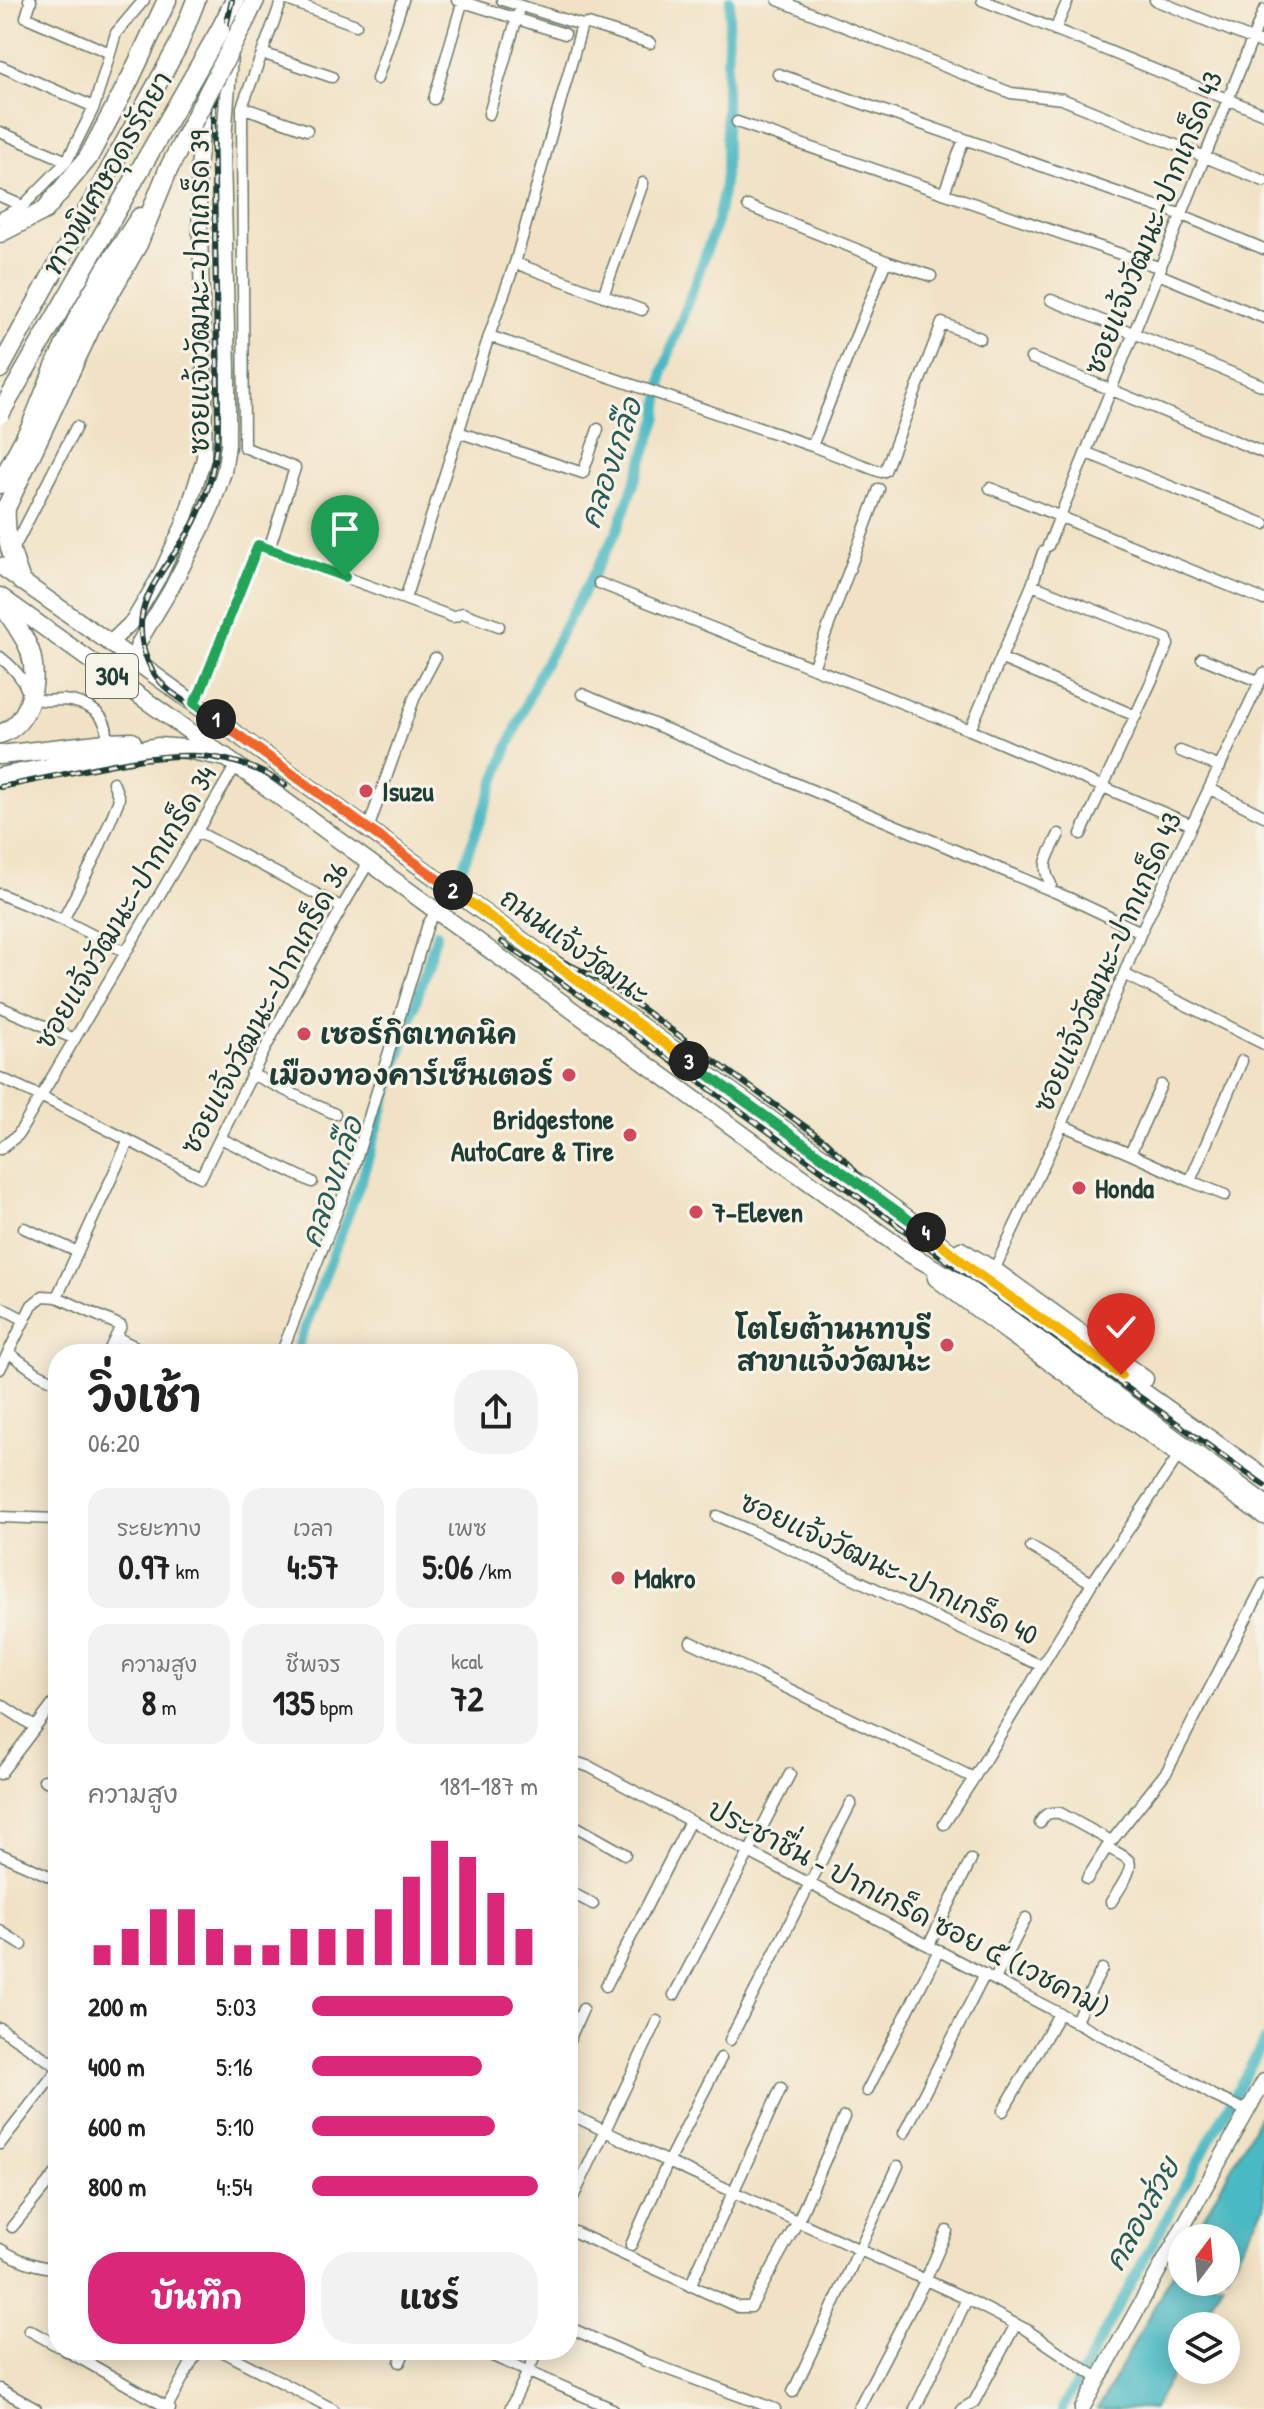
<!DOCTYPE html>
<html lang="th">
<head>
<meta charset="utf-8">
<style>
  body { margin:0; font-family:"Patrick Hand","Playpen Sans Thai",sans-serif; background:#f2f2f2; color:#222; height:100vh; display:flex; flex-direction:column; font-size:30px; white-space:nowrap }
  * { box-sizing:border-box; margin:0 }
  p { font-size:26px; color:#767676 }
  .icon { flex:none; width:44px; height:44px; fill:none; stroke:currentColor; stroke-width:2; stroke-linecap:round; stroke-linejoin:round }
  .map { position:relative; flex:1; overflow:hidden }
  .drawer { position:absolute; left:48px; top:1344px; width:530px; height:1016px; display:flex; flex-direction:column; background:#fff; border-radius:32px; box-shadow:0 4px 20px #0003 }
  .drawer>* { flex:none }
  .needle { width:52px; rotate:16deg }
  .tools { position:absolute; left:1168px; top:2224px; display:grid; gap:16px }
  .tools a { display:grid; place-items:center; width:72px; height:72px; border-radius:50%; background:#fff; box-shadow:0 4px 20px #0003; font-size:40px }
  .pin { position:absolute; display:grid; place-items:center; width:68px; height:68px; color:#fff; margin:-82px -34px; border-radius:50% 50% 50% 0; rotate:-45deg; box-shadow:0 0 8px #0007 }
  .pin .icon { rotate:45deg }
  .km { position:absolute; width:40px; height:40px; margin:-20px; border-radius:50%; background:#222; color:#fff; font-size:22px; line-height:40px; text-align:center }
  .round { display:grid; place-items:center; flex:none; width:84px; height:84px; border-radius:32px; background:#f2f2f2 }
  .overview { display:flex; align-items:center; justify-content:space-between; height:136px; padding:0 40px }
  h1 { font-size:44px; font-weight:700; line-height:60px }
  .metrics { display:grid; grid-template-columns:repeat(3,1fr); gap:12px; height:136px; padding:8px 40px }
  .metrics div { display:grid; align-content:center; border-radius:20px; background:#f2f2f2; text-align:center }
  .metrics b { font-size:34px; font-weight:700 }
  .metrics small { font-size:22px; font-weight:400 }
  .metrics p { font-size:22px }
  .chart { height:224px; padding:16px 40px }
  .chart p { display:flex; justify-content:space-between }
  .chart svg { width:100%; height:144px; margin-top:8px; stroke:#db2777; stroke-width:6 }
  .primary-button { display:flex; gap:16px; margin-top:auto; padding:16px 40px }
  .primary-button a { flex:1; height:92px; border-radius:32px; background:#db2777; color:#fff; font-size:32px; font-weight:700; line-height:92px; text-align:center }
  .primary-button a+a { background:#f2f2f2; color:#222 }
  ul { padding:0 40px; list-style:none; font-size:26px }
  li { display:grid; grid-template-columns:128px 96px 1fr; align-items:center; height:60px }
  li i { height:20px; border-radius:10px; background:#db2777 }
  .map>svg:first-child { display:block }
  .water { fill:#4ab9c3; stroke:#347b7c; stroke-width:2 }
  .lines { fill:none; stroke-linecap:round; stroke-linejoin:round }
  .canal { stroke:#4ab9c3; stroke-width:10 }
  .minor-casing { stroke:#687767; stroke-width:13 }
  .secondary-casing { stroke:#687767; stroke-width:17 }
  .primary-casing { stroke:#687767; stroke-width:19 }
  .motorway-casing { stroke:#687767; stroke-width:21 }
  .minor { stroke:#fff; stroke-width:10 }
  .secondary { stroke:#fff; stroke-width:14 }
  .primary { stroke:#fff; stroke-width:16 }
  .motorway { stroke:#fff; stroke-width:18 }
  .rail-casing { stroke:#1f3d34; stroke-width:6 }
  .rail { stroke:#f7f3e8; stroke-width:3; stroke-dasharray:9; stroke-linecap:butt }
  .motorway-bridge-casing { stroke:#687767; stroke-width:21; stroke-linecap:butt }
  .motorway-bridge { stroke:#fff; stroke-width:18 }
  .split-1-casing { stroke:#fff; stroke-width:16 }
  .split-2-casing { stroke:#fff; stroke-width:16 }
  .split-3-casing { stroke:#fff; stroke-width:16 }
  .split-4-casing { stroke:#fff; stroke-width:16 }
  .split-5-casing { stroke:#fff; stroke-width:16 }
  .split-1 { stroke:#22a559; stroke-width:10 }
  .split-2 { stroke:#f0652b; stroke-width:10 }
  .split-3 { stroke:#f5b400; stroke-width:10 }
  .split-4 { stroke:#22a559; stroke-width:10 }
  .split-5 { stroke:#f5b400; stroke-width:10 }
  .poi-dot { fill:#d1495b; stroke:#f7f3e8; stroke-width:3 }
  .labels { text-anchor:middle; stroke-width:6; stroke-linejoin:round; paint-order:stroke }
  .shield { fill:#f7f3e8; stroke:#60746a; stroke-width:2 }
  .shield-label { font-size:26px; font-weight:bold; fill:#1f3d34 }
  .street-label { font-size:28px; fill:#1f3d34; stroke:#f7f3e8 }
  .poi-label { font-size:28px; font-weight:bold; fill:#1f3d34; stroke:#f7f3e8; text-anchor:start }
  .water-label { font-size:30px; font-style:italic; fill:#2a5c58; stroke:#f7f3e8 }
</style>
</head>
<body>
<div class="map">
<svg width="1264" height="2409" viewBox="0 0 1264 2409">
  <rect width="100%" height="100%" fill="#f7f3e8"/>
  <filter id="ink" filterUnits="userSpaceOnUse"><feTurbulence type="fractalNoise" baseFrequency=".0125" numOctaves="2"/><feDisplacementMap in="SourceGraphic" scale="16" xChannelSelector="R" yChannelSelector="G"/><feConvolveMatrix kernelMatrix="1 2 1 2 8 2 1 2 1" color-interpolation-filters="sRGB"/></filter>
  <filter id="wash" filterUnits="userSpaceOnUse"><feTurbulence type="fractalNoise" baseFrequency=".006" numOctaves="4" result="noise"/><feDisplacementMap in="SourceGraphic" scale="32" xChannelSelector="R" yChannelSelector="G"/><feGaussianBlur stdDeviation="1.8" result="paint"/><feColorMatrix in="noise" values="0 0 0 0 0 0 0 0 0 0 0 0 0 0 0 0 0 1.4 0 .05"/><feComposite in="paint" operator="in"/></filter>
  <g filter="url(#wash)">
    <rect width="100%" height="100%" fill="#f1e2c5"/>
    <path class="water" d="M1264,2108V2207L1226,2276V2238H1192Z
      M1182,2256V2282H1223L1198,2326H1182V2356L1153,2409H1098Z"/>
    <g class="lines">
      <path class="canal" d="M461,871L508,747L538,676L617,531L658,417L663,371L717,222L723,192L726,166V86L730,0
        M295,1354L363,1176L437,933
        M1062,2409L1264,2041"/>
    </g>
  </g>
  <g filter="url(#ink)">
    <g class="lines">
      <g class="minor-casing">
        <path id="minor" d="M29,0L31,1L26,17L110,53
          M287,0L356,25
          M457,0L565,34
          M502,0L582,25L588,24L650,43
          M778,0L1011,93L1062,99L1264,181
          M982,0L1264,114
          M1155,0L1264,44
          M1055,30L1068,0
          M262,53L332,77
          M0,66L94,107
          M778,74L1182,215L1264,249
          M377,79L403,0
          M434,99L463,0
          M242,107L307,130
          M489,114L518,14
          M737,122L1161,268
          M0,132L67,161
          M944,193L964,139
          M0,196L23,206
          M748,206L886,261L812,446
          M0,218L23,206L67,161L94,107L116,33L144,0
          M886,261L931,276
          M515,263L642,310
          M1158,274L1264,318
          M603,296L643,183
          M1051,300L1264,386
          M489,336L812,446L881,472L885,471L942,323L980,338
          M1031,358L1112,390L1264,453
          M458,432L583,473L598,429
          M1087,453L1264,524
          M990,488L1264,600
          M1048,546L1264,10
          M269,549L295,468L244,447L242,107L282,0
          M13,550L76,427
          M599,583L970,730L1192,825
          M1032,585L1167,639L1168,645L1081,834
          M405,599L489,336L515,263L582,25
          M0,657C9,664 16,670 22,680C25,685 27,693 31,696C41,703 53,700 63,700C87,702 112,715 106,743
          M1202,658L1260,682
          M1002,659L1136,716
          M813,668L879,489
          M582,694L1069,898L1141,932
          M194,703L201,690L258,545L453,617L463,613L499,626
          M970,730L1032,585L1043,552
          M1180,751L1220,767
          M1210,789L1264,816
          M368,829L415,696L435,658
          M198,832L341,907
          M1050,890L1051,884C1039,864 1050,854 1059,834
          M0,894L63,920L126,952
          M63,920L97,853L118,802L119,798L113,782
          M1124,974L1264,1044
          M0,1007L75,1039
          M251,1074L335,1114
          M0,1078C69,1107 134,1145 201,1177C253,1070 307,964 369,862
          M1062,1125L1130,1154L1161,1085
          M220,1138L312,1182
          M0,1149L18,1135L236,765
          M1130,1154L1190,1181L1225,1195
          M1190,1181L1242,1061
          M24,1228L78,1252
          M994,1270L1059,1132L1141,932L1264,673
          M57,1297L128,1142
          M0,1307L25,1320
          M116,1337L150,1354
          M9,1353L37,1373L58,1383
          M281,1354L352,1173L428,924L436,912
          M0,1369L32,1305L43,1296L57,1297L121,1326L108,1353
          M717,1516C826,1562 931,1618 1040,1665
          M0,1517L58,1519
          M1031,1547L1092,1583
          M691,1642L974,1778L1092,1583L1179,1455
          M0,1704L35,1727
          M568,1764L575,1762L590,1767C787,1875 988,1975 1187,2080L1214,2096L1247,2111
          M0,1774L54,1703
          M44,1780L58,1786
          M568,1822L625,1854
          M1040,1823C1045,1813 1049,1812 1060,1813L1111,1841
          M944,1824L974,1778
          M0,1854L58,1880
          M1087,1879L1107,1847
          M568,1891L593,1904
          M1111,1902C1116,1894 1134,1870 1129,1861C1126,1856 1113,1851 1107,1847L1167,1771L1264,1584
          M0,1931L22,1945
          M929,1945L971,1860
          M568,1959L571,1962L568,1969
          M995,1979L1026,1918
          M606,1986L690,1821
          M674,1995L790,1774
          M1075,2022L1102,1969
          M0,2028L58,2067
          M730,2040L851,1803
          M568,2043L583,2009
          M867,2091L939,1950
          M1003,2111L1059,2014
          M568,2113L668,2162L967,2299L1025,2329L1099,2379
          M904,2133L985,1974
          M0,2144L58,2069
          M568,2208L657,2021
          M57,2209H58
          M12,2227L58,2171
          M568,2229L738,2307H751L798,2221L844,2117
          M631,2245L668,2162L721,2058
          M0,2249C18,2260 37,2268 58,2268
          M690,2286L781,2088
          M568,2327L645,2361L775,2409
          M29,2330L58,2346
          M65,2350L170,2409
          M219,2350L333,2409
          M479,2350L613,2409
          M400,2362L405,2350
          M0,2389L36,2409
          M793,2392L898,2166
          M166,2409L198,2350
          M510,2409L538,2350
          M858,2409L926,2279L947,2231
          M915,2409L967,2299
          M962,2409L974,2402L1016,2324"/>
      </g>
      <g class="secondary-casing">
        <path id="secondary" d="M110,643L133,621L159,577L183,525L204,458L205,397L198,168L212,50
          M134,660L138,644L171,589L201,531L212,507L224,472L228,445V371L223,155L230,55
          M1082,2409L1264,2081"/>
      </g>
      <g class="primary-casing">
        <path id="primary" d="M0,566L110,643L924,1230L976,1273L1264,1477
          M0,596L225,757L763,1149L908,1253L966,1286L1264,1503
          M961,1250L994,1270L1145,1379
          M936,1278L1009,1333L1264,1516"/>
      </g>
      <g class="motorway-casing">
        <path id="motorway" d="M246,19L255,0
          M220,30L235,0
          M0,233L45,210L88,158L130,79L167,0
          M0,369L178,46L196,0
          M0,484L31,426L57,362L78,317L102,274L140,217
          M21,581C12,556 4,535 6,508L94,321L138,244L168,170
          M0,601C9,616 25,636 30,651C39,680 31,724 0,734
          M0,755L106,743L132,742
          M0,777L158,747L186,749L225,757"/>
      </g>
      <use href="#minor" class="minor"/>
      <use href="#secondary" class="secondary"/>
      <use href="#primary" class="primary"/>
      <use href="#motorway" class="motorway"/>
      <g class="rail-casing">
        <path id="rail" d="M232,0L221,49L213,116L218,419C217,452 212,484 198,514C179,559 130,591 143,646C147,665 156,680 171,692L500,928L526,944L605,982L825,1141L851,1166L897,1225
          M0,787C33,781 65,774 98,767C166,754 223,744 285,785
          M502,942L600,1009L897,1225L1264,1485"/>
      </g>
      <use href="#rail" class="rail"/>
      <g class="motorway-bridge-casing">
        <path id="motorway-bridge" d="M168,170L246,19
          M0,414L220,30"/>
      </g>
      <use href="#motorway-bridge" class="motorway-bridge"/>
    </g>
  </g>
  <g class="lines" filter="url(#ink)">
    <g class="split-1-casing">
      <path id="split-1" d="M216,719L194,703L201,690L258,545L345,577"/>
    </g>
    <g class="split-2-casing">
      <path id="split-2" d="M216,719L453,890"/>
    </g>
    <g class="split-3-casing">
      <path id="split-3" d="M453,890L689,1061"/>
    </g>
    <g class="split-4-casing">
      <path id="split-4" d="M689,1061L926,1232"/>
    </g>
    <g class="split-5-casing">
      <path id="split-5" d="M926,1232L976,1273L1121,1375"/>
    </g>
    <use href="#split-1" class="split-1"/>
    <use href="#split-2" class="split-2"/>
    <use href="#split-3" class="split-3"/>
    <use href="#split-4" class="split-4"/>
    <use href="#split-5" class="split-5"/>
  </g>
  <g class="poi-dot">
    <circle cx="366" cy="791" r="8"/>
    <circle cx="304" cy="1034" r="8"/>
    <circle cx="569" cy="1075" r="8"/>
    <circle cx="630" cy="1135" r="8"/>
    <circle cx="1079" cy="1188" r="8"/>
    <circle cx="696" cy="1212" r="8"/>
    <circle cx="947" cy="1345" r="8"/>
    <circle cx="618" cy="1578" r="8"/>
  </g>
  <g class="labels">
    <rect class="shield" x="86" y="654" width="52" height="44" rx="6"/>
    <g class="shield-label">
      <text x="112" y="685">304</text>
    </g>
    <g class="street-label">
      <text transform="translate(107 173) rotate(-60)" y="10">ทางพิเศษอุดรรัถยา</text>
      <text transform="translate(1153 223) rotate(-68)" y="10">ซอยแจ้งวัฒนะ-ปากเกร็ด 43</text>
      <text transform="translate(199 292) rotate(-90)" y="10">ซอยแจ้งวัฒนะ-ปากเกร็ด 39</text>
      <text transform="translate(125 907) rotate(-59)" y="10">ซอยแจ้งวัฒนะ-ปากเกร็ด 34</text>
      <text transform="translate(575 946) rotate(36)" y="10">ถนนแจ้งวัฒนะ</text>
      <text transform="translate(1107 962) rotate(-66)" y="10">ซอยแจ้งวัฒนะ-ปากเกร็ด 43</text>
      <text transform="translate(264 1008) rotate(-62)" y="10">ซอยแจ้งวัฒนะ-ปากเกร็ด 36</text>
      <text transform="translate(889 1568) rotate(25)" y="10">ซอยแจ้งวัฒนะ-ปากเกร็ด 40</text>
      <text transform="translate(909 1908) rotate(27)" y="10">ประชาชื่น - ปากเกร็ด ซอย ๕ (เวชคาม)</text>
    </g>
    <g class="poi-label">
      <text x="382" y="801">Isuzu</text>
      <text x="320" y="1044">เซอร์กิตเทคนิค</text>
      <text x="553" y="1085" text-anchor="end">เมืองทองคาร์เซ็นเตอร์</text>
      <text x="614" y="1129" text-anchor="end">Bridgestone<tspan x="614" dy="32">AutoCare &amp; Tire</tspan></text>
      <text x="1095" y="1198">Honda</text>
      <text x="712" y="1222">7-Eleven</text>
      <text x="931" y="1339" text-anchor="end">โตโยต้านนทบุรี<tspan x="931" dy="32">สาขาแจ้งวัฒนะ</tspan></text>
      <text x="634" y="1588">Makro</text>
    </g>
    <g class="water-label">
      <text transform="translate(611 463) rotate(-71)" y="10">คลองเกลือ</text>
      <text transform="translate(332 1182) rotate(-71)" y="10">คลองเกลือ</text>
      <text transform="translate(1142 2214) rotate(-61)" y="10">คลองส่วย</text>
    </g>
  </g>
</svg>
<div class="tools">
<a><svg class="needle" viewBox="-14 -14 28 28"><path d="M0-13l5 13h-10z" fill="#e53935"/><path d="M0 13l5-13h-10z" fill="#767676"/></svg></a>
<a><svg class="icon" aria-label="layers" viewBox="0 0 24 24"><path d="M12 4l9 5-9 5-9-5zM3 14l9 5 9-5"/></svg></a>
</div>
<div class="pin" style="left:345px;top:577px;background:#1e9e55"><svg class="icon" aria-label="arrive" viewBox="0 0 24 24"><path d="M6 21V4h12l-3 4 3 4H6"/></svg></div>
<div class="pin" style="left:1121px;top:1375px;background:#d93025"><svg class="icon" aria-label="check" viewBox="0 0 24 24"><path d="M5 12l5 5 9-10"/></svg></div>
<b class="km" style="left:216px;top:719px">1</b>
<b class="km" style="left:453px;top:890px">2</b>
<b class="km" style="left:689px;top:1061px">3</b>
<b class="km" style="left:926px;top:1232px">4</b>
<section class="drawer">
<div class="overview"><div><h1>วิ่งเช้า</h1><p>06:20</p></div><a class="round"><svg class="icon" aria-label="share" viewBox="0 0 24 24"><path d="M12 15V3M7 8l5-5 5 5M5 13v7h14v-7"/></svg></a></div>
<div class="metrics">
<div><p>ระยะทาง</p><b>0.97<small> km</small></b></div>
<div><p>เวลา</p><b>4:57</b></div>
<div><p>เพซ</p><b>5:06<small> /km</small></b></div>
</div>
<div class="metrics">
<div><p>ความสูง</p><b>8<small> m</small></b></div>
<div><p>ชีพจร</p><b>135<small> bpm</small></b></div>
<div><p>kcal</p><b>72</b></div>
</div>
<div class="chart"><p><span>ความสูง</span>181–187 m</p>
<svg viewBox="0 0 160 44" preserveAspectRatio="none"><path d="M5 44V38M15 44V33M25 44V27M35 44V27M45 44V33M55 44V38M65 44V38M75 44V33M85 44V33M95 44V33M105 44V27M115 44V17M125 44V6M135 44V11M145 44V22M155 44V33"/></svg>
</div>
<ul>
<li><b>200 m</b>5:03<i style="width:89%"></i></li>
<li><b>400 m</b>5:16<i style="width:75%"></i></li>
<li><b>600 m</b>5:10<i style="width:81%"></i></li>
<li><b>800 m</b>4:54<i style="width:100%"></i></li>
</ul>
<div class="primary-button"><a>บันทึก</a><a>แชร์</a></div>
</section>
</div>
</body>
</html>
